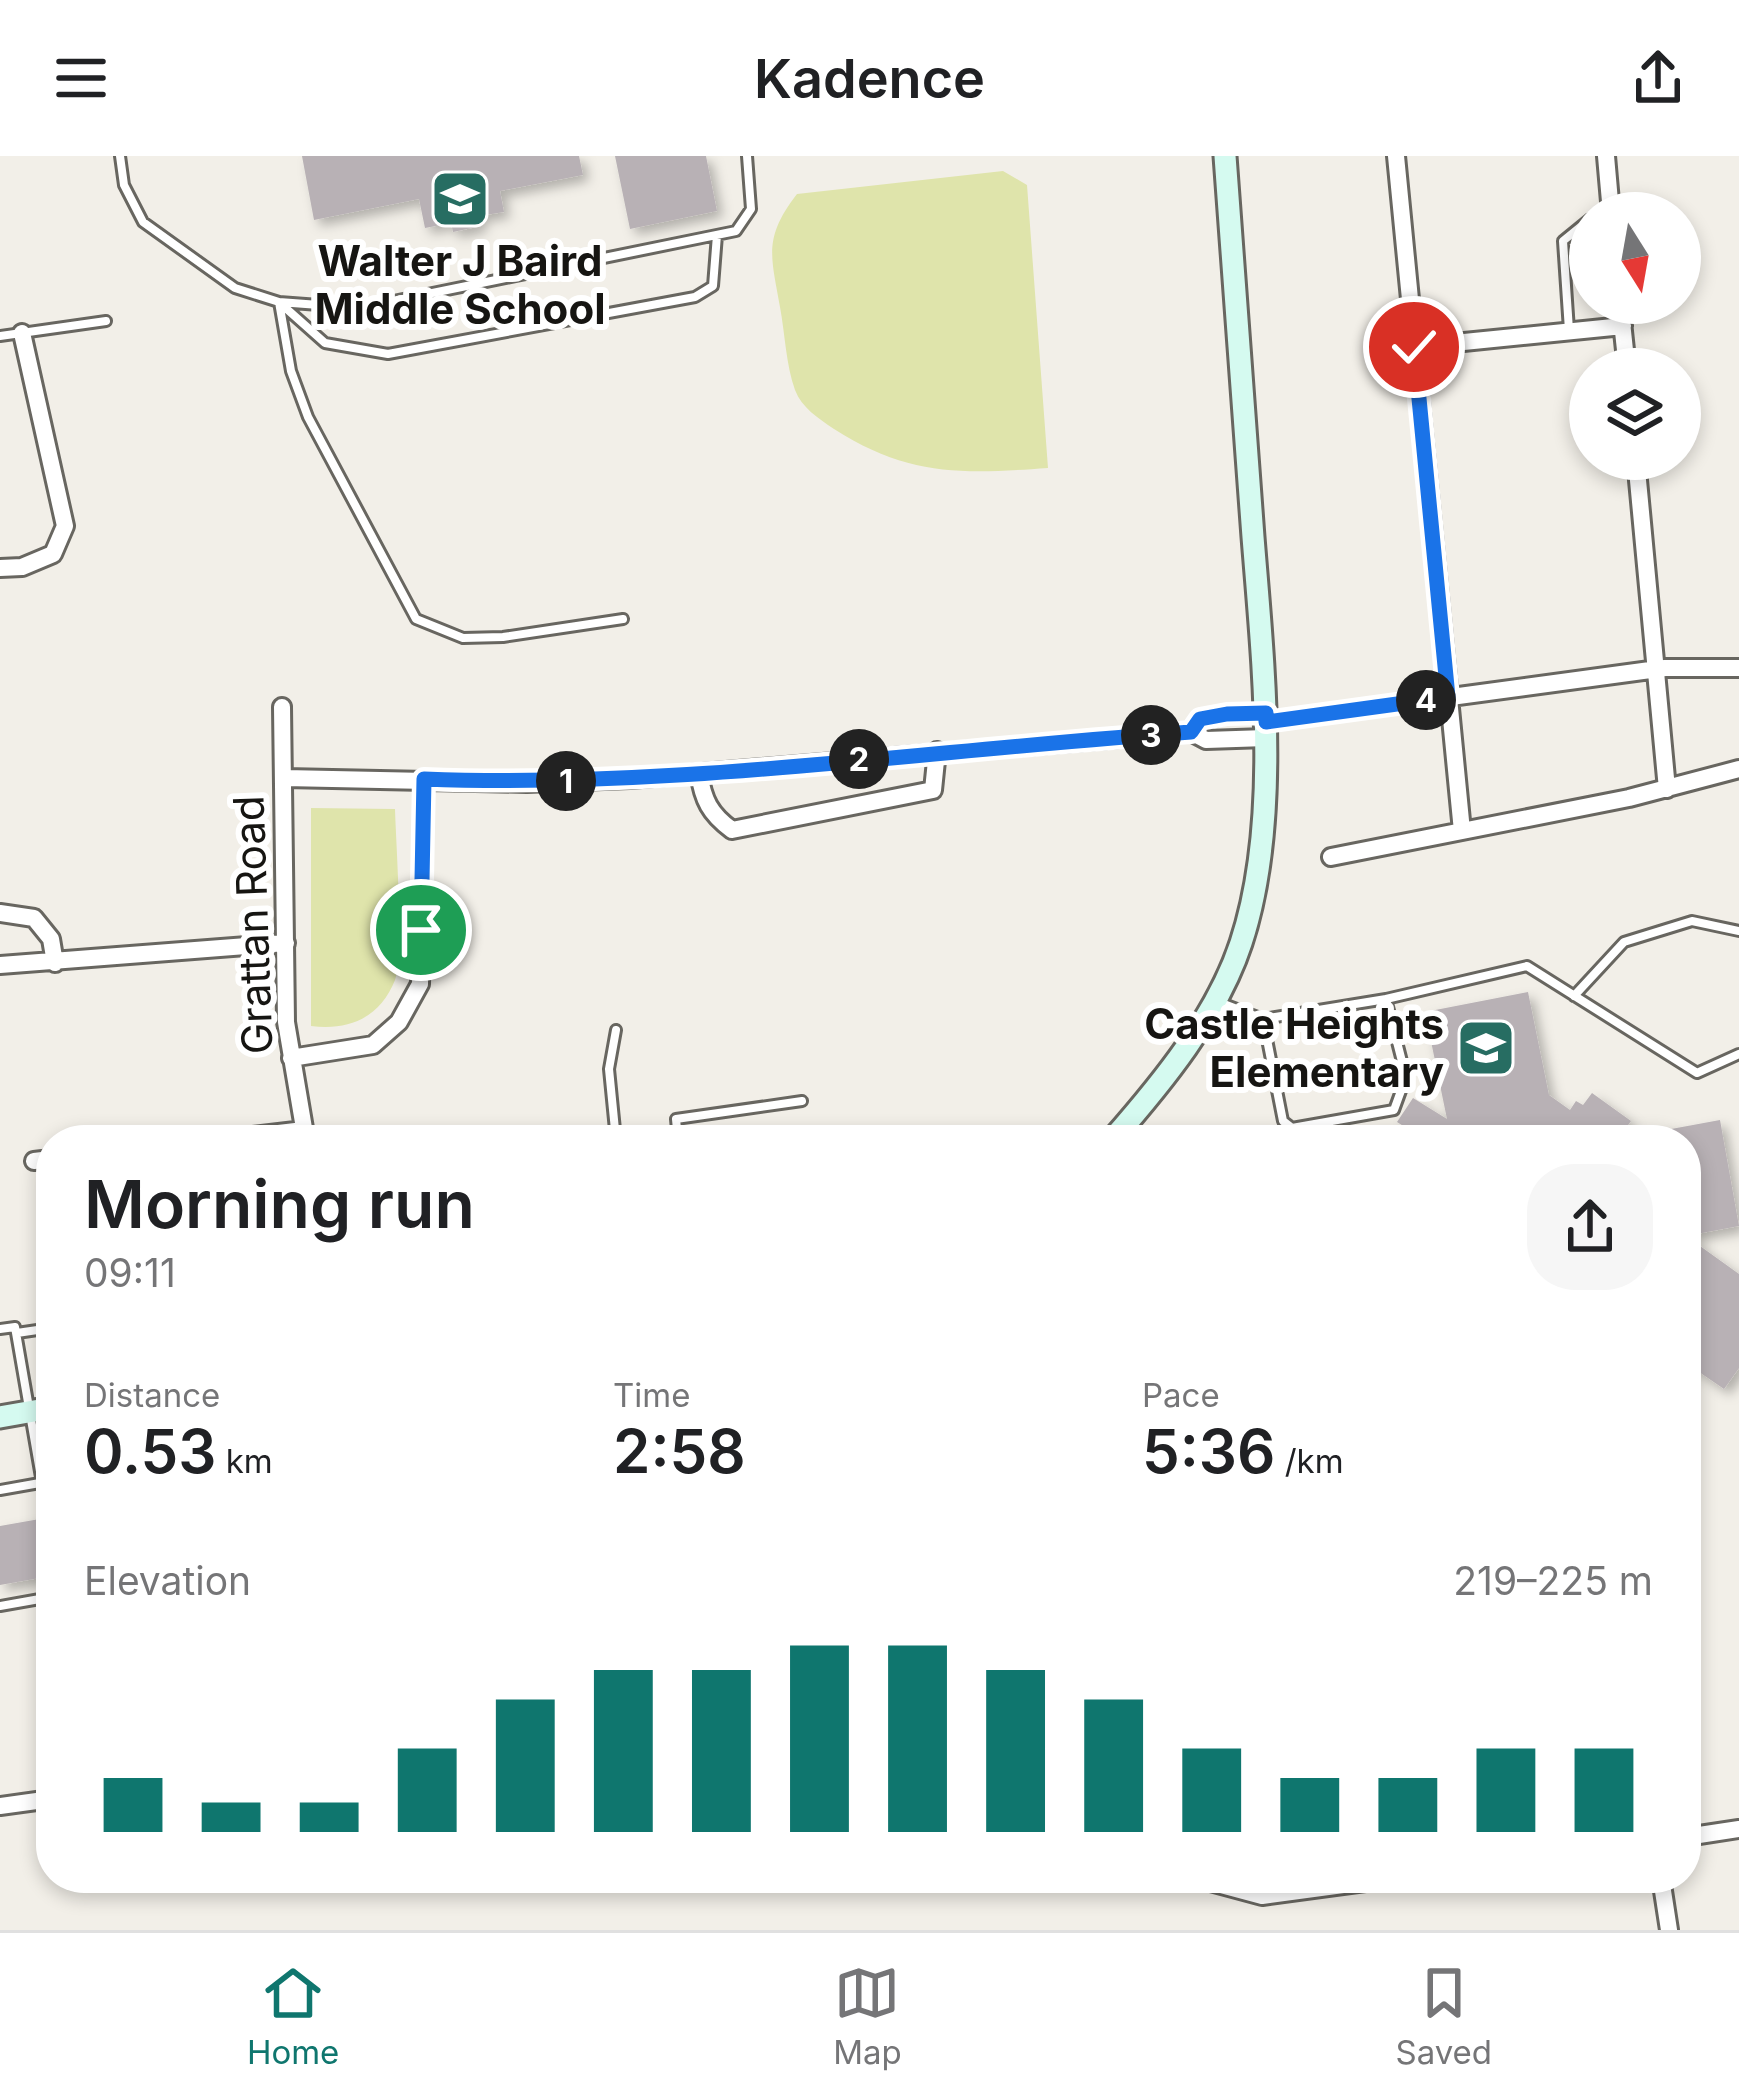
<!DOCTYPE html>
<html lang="en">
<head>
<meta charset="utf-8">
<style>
  body { margin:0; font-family:Inter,sans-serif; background:#f6f6f6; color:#202124; height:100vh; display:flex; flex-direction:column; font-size:45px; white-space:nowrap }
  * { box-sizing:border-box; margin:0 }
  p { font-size:39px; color:#757577 }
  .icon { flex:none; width:66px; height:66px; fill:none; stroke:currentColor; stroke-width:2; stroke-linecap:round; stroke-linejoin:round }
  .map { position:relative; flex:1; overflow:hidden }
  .details { position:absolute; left:36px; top:969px; width:1665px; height:768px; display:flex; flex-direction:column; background:#fff; border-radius:48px; box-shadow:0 6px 18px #0003 }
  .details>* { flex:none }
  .needle { width:78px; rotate:169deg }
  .buttons { position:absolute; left:1569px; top:36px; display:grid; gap:24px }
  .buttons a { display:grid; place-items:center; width:132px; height:132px; border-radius:50%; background:#fff; box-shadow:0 6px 18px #0003; font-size:60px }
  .pin { position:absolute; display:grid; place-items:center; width:102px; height:102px; color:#fff; margin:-51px; border:6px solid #fff; border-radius:50%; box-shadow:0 3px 12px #0007 }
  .km { position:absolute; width:60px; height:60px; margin:-30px; border-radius:50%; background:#222; color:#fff; font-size:33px; line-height:60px; text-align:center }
  .round { display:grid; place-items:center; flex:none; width:126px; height:126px; border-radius:48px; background:#f6f6f6 }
  .summary { display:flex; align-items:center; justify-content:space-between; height:204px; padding:0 48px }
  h1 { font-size:66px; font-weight:600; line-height:90px }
  .stats { display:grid; grid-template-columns:repeat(3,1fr); gap:18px; height:204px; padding:12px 48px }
  .stats div { display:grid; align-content:center }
  .stats b { font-size:60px; font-weight:600 }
  .stats small { font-size:33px; font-weight:400 }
  .stats p { font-size:33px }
  .chart { height:336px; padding:24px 48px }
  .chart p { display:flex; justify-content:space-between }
  .chart svg { width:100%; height:216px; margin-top:12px; stroke:#0f766e; stroke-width:6 }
  header { display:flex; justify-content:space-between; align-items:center; height:156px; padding:0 48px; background:#fff; font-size:54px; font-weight:600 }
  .tab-bar { display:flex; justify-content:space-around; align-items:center; height:168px; border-top:3px solid #e0e0e0; background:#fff; font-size:33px; color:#757577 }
  .tab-bar a { display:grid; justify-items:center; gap:6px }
  .tab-bar .on { color:#0f766e }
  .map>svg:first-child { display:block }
  .green { fill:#dfe4ab }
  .building { fill:#b8b1b5; filter:url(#shadow) }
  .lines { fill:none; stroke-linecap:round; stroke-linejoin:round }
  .lane-casing { stroke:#686660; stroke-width:14 }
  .street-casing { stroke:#686660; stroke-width:22 }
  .secondary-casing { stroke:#686660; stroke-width:27 }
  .lane { stroke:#fff; stroke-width:8 }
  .street { stroke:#fff; stroke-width:16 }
  .secondary { stroke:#d5faf0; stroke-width:21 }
  .route-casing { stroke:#fff; stroke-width:24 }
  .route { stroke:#1a73e8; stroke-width:15 }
  .labels { text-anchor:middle; stroke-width:12; stroke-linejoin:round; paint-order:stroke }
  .poi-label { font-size:42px; font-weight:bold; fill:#161512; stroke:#fff }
  .street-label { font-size:42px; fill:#161512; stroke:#fff }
</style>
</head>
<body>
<header><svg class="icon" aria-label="menu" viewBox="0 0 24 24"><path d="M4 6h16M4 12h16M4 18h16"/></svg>Kadence<svg class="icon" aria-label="share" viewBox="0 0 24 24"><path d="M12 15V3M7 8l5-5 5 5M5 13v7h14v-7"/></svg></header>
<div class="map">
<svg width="1739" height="1774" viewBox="0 0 1739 1774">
  <defs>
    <filter id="shadow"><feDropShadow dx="6" dy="6" stdDeviation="6" flood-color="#0004"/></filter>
  </defs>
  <rect width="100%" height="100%" fill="#f2efe8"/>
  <path class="green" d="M1003,15L1027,29L1048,312C963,318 909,321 834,273C818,262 802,252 795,234C786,209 785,178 780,151C771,100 763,82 797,38Z
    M311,652L395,653C396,687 404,800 395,824C380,862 348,875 311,870Z"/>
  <path class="building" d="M302,0H579L583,19L500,35L504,56L479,60L481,70L453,76L451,67L425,72L419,43L314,64Z
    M615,0H706L717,55L630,73Z
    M1528,836L1549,939L1570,954L1576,945L1583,949L1592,937L1631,965L1617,984H1426L1397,966L1413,942L1447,963L1425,856Z
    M1720,964L1739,1070L1686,1080V984H1655V976Z
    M1686,1080L1739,1118V1212L1724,1233L1686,1207Z
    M51,1361V1420L0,1429V1370Z"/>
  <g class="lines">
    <g class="lane-casing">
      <path id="lane" d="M120,0L124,29L143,66L235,132L279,146L359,152L736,75L751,53L747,0
        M279,146L291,215L308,261L416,463L463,482L503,481L623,463
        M280,147L325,187L388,198L695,141L713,130L717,79
        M1569,174L1563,85L1590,63
        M0,180L106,165
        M1574,840L1624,786L1692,765L1739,775
        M1386,843L1527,810L1697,917L1739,898
        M1216,845L1263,863L1283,965L1292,972L1394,954L1406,921L1386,843L1263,863
        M1125,971L1138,984
        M616,984L609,913L616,874
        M678,984L676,963L802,945
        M0,1173L15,1171L42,1327
        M17,1177L51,1172
        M0,1334L51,1325
        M0,1450L51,1441"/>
    </g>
    <g class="street-casing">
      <path id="street" d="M1396,0L1462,675
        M1606,0L1611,57
        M1620,147L1627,213
        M1414,191L1623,170
        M1636,303L1667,633
        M0,412L22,411L53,398L65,370L22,177
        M282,551L286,866L306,984
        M1266,566L1665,512H1739
        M1191,576L1200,564L1227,558L1266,557
        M1191,576L1206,584L1266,582
        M699,617C703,644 710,658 732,674L933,634L937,595
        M285,622L527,627L630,623L1191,576
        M1331,701L1629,642L1739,613
        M0,757L34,762L51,783L55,807
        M0,809L286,787
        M291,902L373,889L399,866L420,828L424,623
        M218,984L304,974
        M34,1005L51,1003
        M0,1650L51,1643
        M1686,1681L1739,1673
        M1195,1722L1262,1740L1395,1722
        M1661,1722L1669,1774"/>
    </g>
    <g class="secondary-casing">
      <path id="secondary" d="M1112,984C1162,927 1217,860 1241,787C1281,666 1263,507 1253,381C1244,254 1234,127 1225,0
        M0,1261L51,1252"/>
    </g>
    <use href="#lane" class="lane"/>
    <use href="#street" class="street"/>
    <use href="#secondary" class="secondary"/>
  </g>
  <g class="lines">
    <g class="route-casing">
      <path id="route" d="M421,774L424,623C680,633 936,593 1191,576L1200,563L1227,558L1266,557V566L1448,541L1414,191"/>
    </g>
    <use href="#route" class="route"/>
  </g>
  <defs>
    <g id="school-square" transform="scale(3)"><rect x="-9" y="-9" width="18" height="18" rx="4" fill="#276d62" stroke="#fff"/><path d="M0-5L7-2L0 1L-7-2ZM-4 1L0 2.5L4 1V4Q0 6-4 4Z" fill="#fff"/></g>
  </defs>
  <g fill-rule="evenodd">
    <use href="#school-square" x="460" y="43"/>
    <use href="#school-square" x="1486" y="892"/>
  </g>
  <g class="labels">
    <g class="poi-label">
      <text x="460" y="120">Walter J Baird<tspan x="460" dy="48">Middle School</tspan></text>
      <text x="1444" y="883" text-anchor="end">Castle Heights<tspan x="1444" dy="48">Elementary</tspan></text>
    </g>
    <g class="street-label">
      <text transform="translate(253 769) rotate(-92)" y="15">Grattan Road</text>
    </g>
  </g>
</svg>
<div class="buttons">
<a><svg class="needle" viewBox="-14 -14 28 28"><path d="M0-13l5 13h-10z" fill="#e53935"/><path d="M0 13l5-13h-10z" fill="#757577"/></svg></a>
<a><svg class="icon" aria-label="layers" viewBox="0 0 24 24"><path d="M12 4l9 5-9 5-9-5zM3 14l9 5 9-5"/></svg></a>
</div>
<div class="pin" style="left:421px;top:774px;background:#1e9e55"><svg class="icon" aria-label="arrive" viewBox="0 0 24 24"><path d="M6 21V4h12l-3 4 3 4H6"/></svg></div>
<div class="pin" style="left:1414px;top:191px;background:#d93025"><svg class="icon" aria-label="check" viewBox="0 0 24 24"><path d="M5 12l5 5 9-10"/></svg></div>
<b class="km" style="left:566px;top:625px">1</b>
<b class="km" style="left:859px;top:603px">2</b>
<b class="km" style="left:1151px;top:579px">3</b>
<b class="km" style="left:1426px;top:544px">4</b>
<section class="details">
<div class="summary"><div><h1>Morning run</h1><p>09:11</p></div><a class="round"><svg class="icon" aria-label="share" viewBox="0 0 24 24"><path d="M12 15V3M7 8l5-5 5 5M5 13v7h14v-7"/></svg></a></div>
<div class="stats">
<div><p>Distance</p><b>0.53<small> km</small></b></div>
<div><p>Time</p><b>2:58</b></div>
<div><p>Pace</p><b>5:36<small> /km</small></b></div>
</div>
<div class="chart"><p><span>Elevation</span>219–225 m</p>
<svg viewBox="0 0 160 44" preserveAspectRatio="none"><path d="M5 44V33M15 44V38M25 44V38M35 44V27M45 44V17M55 44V11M65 44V11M75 44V6M85 44V6M95 44V11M105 44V17M115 44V27M125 44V33M135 44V33M145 44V27M155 44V27"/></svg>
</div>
</section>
</div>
<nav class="tab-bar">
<a class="on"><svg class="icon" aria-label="home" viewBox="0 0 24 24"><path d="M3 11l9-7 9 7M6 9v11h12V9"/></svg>Home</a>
<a><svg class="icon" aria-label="map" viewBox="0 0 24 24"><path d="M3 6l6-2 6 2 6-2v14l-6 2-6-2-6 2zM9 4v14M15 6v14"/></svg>Map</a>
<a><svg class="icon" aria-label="saved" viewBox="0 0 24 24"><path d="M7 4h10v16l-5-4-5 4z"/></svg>Saved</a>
</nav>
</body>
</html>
